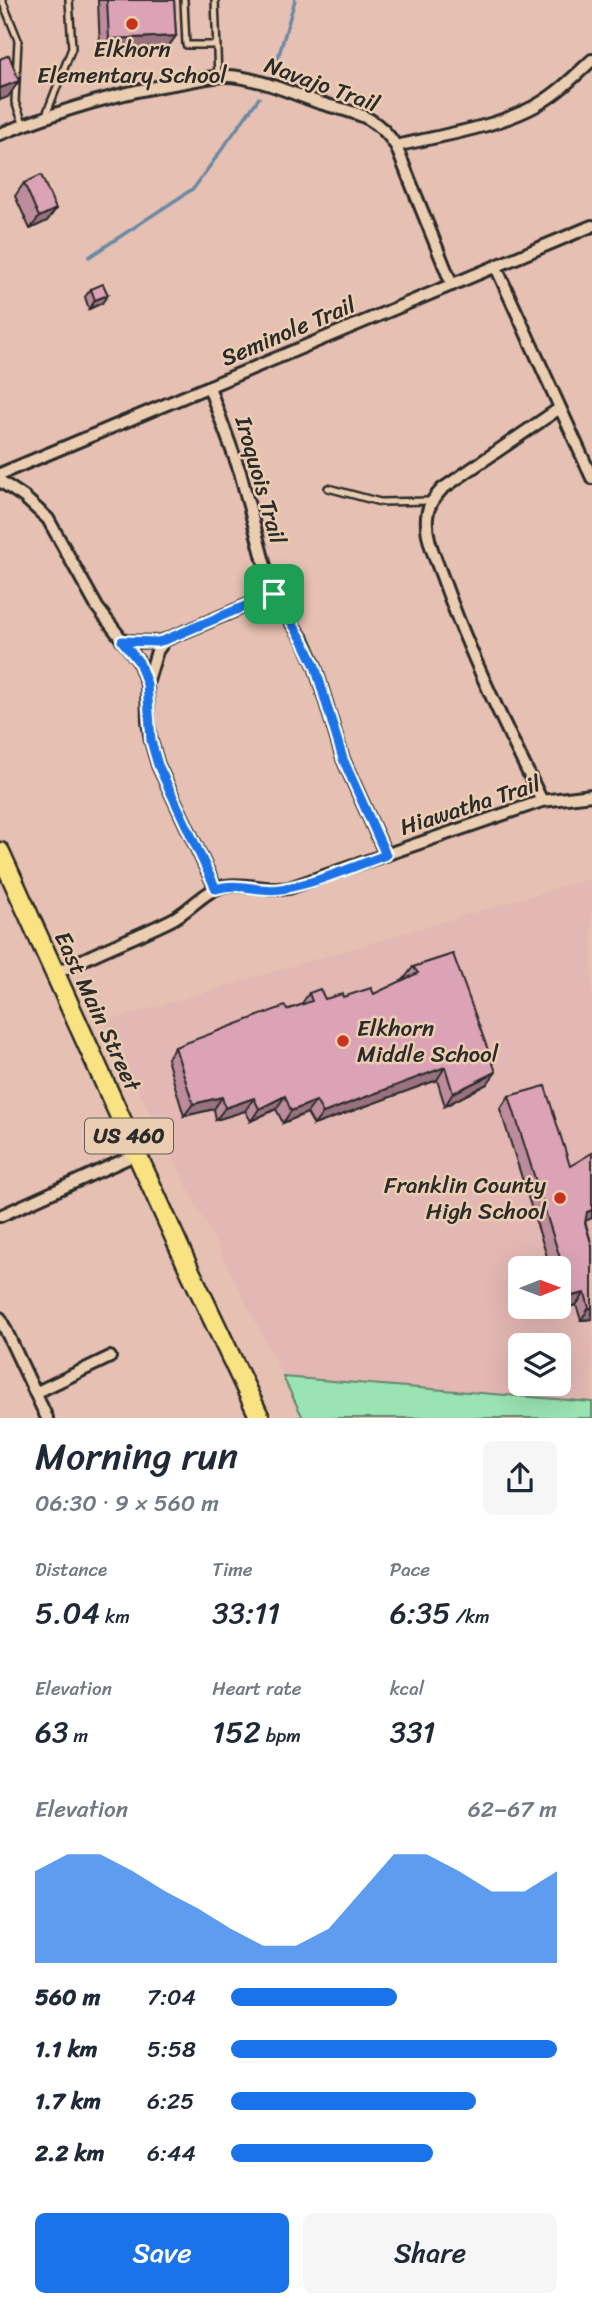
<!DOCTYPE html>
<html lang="en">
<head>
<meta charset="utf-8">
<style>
  body { margin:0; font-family:Sriracha,sans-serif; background:#f6f6f7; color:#1f2937; height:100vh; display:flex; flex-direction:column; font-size:26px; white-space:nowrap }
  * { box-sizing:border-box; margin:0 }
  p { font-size:23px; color:#747a83 }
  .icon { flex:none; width:38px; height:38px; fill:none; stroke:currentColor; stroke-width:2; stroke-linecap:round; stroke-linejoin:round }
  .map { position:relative; height:1418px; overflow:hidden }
  .details { display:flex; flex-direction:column; background:#fff; flex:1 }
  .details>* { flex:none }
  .needle { width:46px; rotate:89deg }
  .buttons { position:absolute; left:508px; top:1256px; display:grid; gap:14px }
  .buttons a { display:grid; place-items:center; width:63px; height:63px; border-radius:10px; background:#fff; box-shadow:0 7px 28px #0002; font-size:35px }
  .pin { position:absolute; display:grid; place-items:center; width:60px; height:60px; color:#fff; margin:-30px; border-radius:14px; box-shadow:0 4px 10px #0006 }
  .round { display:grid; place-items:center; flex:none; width:74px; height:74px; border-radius:10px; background:#f6f6f7 }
  .summary { display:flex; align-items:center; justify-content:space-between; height:119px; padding:0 35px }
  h1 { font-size:38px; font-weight:600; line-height:52px }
  .metrics { display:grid; grid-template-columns:repeat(3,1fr); gap:10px; height:119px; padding:7px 35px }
  .metrics div { display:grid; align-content:center }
  .metrics b { font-size:30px; font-weight:600 }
  .metrics small { font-size:19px; font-weight:400 }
  .metrics p { font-size:19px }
  .chart { height:196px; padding:14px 35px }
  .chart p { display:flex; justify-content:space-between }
  .chart svg { width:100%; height:126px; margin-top:7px; fill:#1a73e8; opacity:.7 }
  .primary-button { display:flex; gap:14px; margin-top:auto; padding:14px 35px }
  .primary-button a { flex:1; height:80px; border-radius:10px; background:#1a73e8; color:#fff; font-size:28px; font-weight:600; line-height:80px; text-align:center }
  .primary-button a+a { background:#f6f6f7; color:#1f2937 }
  ul { padding:0 35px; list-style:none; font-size:23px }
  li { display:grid; grid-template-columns:112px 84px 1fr; align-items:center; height:52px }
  li i { height:18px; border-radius:9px; background:#1a73e8 }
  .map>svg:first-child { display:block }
  .built { fill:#e3b7b3; fill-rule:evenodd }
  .green { fill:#9ae3b2; stroke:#62876e; stroke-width:2 }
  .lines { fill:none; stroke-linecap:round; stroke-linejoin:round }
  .stream { stroke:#6d89a4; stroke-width:3.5 }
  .lane-casing { stroke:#2b2b2b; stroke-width:10 }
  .street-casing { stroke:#2b2b2b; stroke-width:16 }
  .primary-casing { stroke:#2b2b2b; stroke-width:23 }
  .lane { stroke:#ebcdb1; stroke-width:5 }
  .street { stroke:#ebcdb1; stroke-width:10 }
  .primary { stroke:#f8e281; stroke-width:18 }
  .wall { fill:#bc8c9c; stroke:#2b2b2b; stroke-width:2 }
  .shaded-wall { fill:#99727f; stroke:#2b2b2b; stroke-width:2 }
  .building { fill:#dba3b5; stroke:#2b2b2b; stroke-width:2 }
  .route-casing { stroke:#fff; stroke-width:14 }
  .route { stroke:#1a73e8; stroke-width:9 }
  .poi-dot { fill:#c8321e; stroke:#ebcdb1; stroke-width:2.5 }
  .labels { text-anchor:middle; stroke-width:5; stroke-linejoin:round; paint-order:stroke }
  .shield { fill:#ebcdb1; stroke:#655c53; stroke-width:2 }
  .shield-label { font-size:21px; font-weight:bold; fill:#2b2b2b }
  .poi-label { font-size:23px; fill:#2b2b2b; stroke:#ebcdb1 }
  .street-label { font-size:23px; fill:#2b2b2b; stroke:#ebcdb1 }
</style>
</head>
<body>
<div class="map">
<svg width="592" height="1418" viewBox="0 0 592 1418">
  <rect width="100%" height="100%" fill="#e6c0b2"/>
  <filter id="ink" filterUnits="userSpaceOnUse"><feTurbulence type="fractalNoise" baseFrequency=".0143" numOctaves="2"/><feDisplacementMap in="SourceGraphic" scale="14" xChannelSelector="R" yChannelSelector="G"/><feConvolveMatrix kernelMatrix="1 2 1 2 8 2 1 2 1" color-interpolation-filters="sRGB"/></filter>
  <g filter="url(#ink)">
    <path class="built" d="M592,878V1402L283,1376L104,1022ZM520,1269H558V1307H520ZM520,1346H558V1384H520Z"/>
    <path class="green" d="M283,1377L592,1402V1418H303Z"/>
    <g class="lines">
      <path class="stream" d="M276,65L295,0
        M89,257L194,188L259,98"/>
      <g class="lane-casing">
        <path id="lane" d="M2,0L18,40L15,102L24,125
          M184,0L186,45H217
          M215,0L218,77
          M46,115L72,48L69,0
          M328,488L380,502L431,501"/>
      </g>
      <g class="street-casing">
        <path id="street" d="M0,134C62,110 119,92 185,82C202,79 221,74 238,77C266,81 294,94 320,103C354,113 376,114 396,146L452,285
          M396,146C442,135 495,128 537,105C558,93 575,76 592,60
          M496,267L592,478
          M209,387L240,472L269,581L281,608L304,641L315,666L343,759L386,855
          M0,474L592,226
          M0,481L24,497L48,519L97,607L139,662L147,684L148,721L151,741L158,765L216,889
          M122,641L157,642L165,640
          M147,684L157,651L165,640L274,594
          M542,801C506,728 470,655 443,579C436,559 425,538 427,517C428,505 434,498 442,489L560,408
          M55,974C92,953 133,939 171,920C190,911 204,890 225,886C246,882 267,892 289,888L542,801L592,795
          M0,1216L137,1154
          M0,1318L47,1418
          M35,1393L110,1357"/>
      </g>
      <g class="primary-casing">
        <path id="primary" d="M0,852L189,1269L260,1418"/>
      </g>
      <use href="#lane" class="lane"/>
      <use href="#street" class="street"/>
      <use href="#primary" class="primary"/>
    </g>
    <path class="wall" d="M98,0H174L176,36L167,48L100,51Z
      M24,183L56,209L47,221L30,229L15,196Z
      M91,289L102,303L89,309L85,297Z
      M453,954L487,1084L445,1106L437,1080L314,1125L307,1113L283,1123L276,1109L251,1121L245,1111L216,1120L214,1109L184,1116L167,1059L175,1047L301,1005L309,993L325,999L374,994L405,980L404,979L413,967Z
      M509,1096L570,1166L592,1246V1319L581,1320L576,1305L564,1308L558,1291V1269H551L500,1109Z"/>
    <path class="shaded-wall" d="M176,36L167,48L100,51L109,39Z
      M19,81L8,97L0,100V88Z
      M56,209L47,221L30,229L39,217Z
      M108,295L102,303L89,309L95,300Z
      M445,1067L437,1080L314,1125L323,1113Z
      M496,1072L487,1084L445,1106L453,1093Z
      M285,1096L276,1109L251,1121L259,1109Z
      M222,1097L214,1109L184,1116L193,1104Z
      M254,1098L245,1111L216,1120L225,1108Z
      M316,1101L307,1113L283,1123L291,1111Z
      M592,1210V1218L578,1224L587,1212Z
      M585,1293L576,1305L564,1308L572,1296Z
      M589,1308H592V1319L581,1320Z"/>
    <path class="building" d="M107,0H174L176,36L109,39Z
      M9,55L19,81L0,88V59Z
      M41,175L56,209L39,217L24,183Z
      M103,284L108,295L95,300L91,289Z
      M453,954L496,1072L453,1093L445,1067L323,1113L316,1101L291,1111L285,1096L259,1109L254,1098L225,1108L222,1097L193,1104L175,1047L285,1006L287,1010L312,1001L309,993L320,989L325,999L342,994L343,997L371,988L374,994L418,973L413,967Z
      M545,1086L570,1166L592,1153V1210L587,1212L585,1223L592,1246V1308H589L585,1293L572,1296L509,1096Z"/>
  </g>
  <g class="lines" filter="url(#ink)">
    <g class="route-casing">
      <path id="route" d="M274,594L303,641L315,666L343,759L386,855C352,867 317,883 281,889C259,893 238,881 216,889L158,765L151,741L147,684L139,662L122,641L157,642L165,640Z"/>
    </g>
    <use href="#route" class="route"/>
  </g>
  <g class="poi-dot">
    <circle cx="132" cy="24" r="7"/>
    <circle cx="343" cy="1041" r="7"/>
    <circle cx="560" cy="1198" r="7"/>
  </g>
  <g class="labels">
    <rect class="shield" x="85" y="1118.5" width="88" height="35" rx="5"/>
    <g class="shield-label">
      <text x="129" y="1143">US 460</text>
    </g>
    <g class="poi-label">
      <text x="132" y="57">Elkhorn<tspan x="132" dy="26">Elementary School</tspan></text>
      <text x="357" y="1036" text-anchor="start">Elkhorn<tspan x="357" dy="26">Middle School</tspan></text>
      <text x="546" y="1193" text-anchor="end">Franklin County<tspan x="546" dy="26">High School</tspan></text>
    </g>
    <g class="street-label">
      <text transform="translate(322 84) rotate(20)" y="8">Navajo Trail</text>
      <text transform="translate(288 331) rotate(-23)" y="8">Seminole Trail</text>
      <text transform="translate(261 480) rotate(74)" y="8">Iroquois Trail</text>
      <text transform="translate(470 805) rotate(-18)" y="8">Hiawatha Trail</text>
      <text transform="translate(98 1011) rotate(65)" y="8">East Main Street</text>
    </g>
  </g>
</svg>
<div class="buttons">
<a><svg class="needle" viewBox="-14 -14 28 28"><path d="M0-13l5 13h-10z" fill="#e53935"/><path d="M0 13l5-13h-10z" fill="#747a83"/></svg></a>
<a><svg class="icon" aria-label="layers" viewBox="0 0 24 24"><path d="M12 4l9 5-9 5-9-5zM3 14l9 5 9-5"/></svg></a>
</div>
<div class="pin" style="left:274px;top:594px;background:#1e9e55"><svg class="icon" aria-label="arrive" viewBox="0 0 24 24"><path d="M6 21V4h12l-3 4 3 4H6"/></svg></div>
</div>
<section class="details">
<div class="summary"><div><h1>Morning run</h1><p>06:30 · 9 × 560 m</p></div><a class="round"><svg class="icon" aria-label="share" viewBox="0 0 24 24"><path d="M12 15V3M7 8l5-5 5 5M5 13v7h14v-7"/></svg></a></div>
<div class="metrics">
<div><p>Distance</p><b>5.04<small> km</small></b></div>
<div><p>Time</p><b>33:11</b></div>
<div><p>Pace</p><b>6:35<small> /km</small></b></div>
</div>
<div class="metrics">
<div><p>Elevation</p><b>63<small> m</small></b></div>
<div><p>Heart rate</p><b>152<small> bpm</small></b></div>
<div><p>kcal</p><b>331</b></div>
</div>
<div class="chart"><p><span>Elevation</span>62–67 m</p>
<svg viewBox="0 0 160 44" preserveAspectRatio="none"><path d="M0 44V12L10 6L20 6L30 12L40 19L50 25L60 32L70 38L80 38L90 32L100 19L110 6L120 6L130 12L140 19L150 19L160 12V44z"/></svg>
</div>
<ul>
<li><b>560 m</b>7:04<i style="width:51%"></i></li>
<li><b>1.1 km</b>5:58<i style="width:100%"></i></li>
<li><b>1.7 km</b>6:25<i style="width:75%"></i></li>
<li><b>2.2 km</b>6:44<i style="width:62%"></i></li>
</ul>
<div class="primary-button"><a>Save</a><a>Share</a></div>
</section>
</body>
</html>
